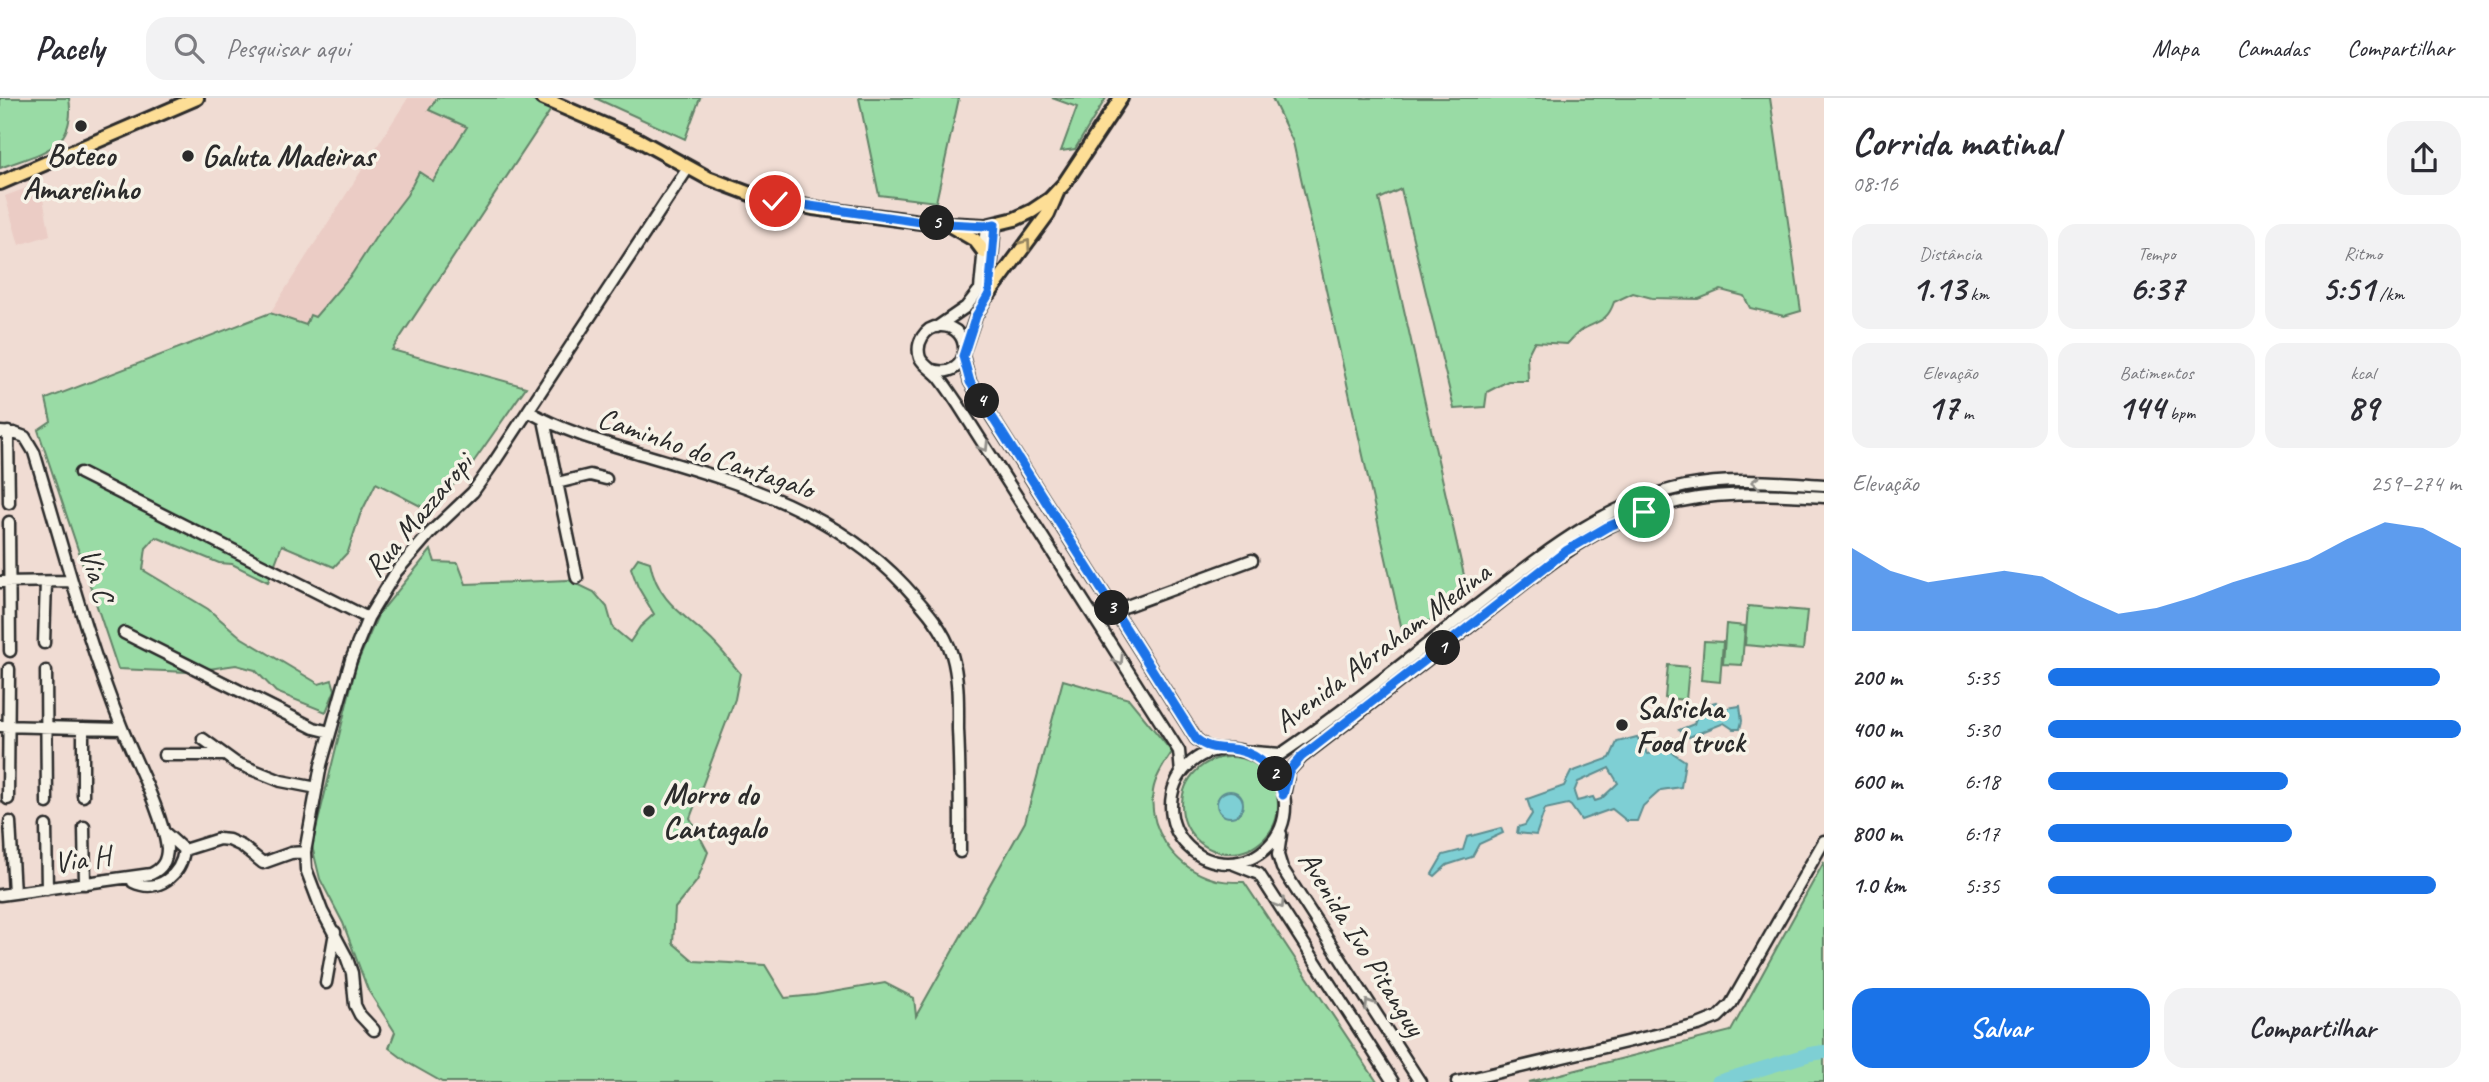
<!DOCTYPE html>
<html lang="pt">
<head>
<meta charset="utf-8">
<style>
  body { margin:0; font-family:Caveat,sans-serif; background:#f2f2f3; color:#2b2b33; height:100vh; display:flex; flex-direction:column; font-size:26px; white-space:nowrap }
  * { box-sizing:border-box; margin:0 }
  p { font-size:23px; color:#7c7c81 }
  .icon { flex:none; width:38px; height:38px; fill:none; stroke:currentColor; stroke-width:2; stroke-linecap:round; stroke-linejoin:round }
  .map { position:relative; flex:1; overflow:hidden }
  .drawer { display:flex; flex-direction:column; background:#fff; width:665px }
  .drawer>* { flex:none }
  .pin { position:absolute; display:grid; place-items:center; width:60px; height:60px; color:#fff; margin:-30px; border:4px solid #fff; border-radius:50%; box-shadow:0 2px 7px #0007 }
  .km { position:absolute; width:35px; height:35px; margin:-18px; border-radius:50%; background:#222; color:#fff; font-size:19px; line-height:35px; text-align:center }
  .round { display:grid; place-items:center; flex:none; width:74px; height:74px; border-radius:21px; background:#f2f2f3 }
  .overview { display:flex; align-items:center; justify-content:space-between; height:119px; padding:0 28px }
  h1 { font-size:38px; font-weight:800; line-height:52px }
  .stats { display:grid; grid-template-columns:repeat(3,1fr); gap:10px; height:119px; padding:7px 28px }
  .stats div { display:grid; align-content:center; border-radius:18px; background:#f2f2f3; text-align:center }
  .stats b { font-size:35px; font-weight:800 }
  .stats small { font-size:19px; font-weight:400 }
  .stats p { font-size:19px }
  .chart { height:196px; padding:14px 28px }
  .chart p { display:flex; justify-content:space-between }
  .chart svg { width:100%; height:126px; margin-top:7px; fill:#1a73e8; opacity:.7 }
  .primary-button { display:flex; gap:14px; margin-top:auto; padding:14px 28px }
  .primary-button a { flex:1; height:80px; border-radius:21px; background:#1a73e8; color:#fff; font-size:28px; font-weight:800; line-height:80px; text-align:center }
  .primary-button a+a { background:#f2f2f3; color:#2b2b33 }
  ul { padding:0 28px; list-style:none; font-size:23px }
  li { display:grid; grid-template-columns:112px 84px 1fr; align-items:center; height:52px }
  li i { height:18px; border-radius:9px; background:#1a73e8 }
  header { display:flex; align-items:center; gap:42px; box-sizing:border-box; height:98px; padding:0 35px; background:#fff; border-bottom:2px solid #e1e1e2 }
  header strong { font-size:33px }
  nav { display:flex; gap:38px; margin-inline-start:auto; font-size:24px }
  .search { width:490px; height:63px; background:#f2f2f3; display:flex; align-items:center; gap:18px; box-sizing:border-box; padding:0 24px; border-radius:21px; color:#7c7c81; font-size:26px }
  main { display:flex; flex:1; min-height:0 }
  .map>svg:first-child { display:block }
  .built { fill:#ebccc5 }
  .green { fill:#99dba5; stroke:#628368; stroke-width:2 }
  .water { fill:#7ecfd4; stroke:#5d8d90; stroke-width:2; fill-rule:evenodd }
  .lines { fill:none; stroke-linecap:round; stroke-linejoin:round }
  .river { stroke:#7ecfd4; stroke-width:14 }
  .minor-casing { stroke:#2b2b2b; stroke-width:15 }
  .major-casing { stroke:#2b2b2b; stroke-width:18 }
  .minor { stroke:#f7f3e8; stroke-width:10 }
  .major { stroke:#fdde96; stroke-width:12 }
  .oneway { stroke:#948460 }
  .oneway2 { stroke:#918f8a }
  .route-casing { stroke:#fff; stroke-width:14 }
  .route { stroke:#1a73e8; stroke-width:9 }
  .poi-dot { fill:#2b2b2b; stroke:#f7f3e8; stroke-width:2.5 }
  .labels { text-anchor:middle; stroke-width:7; stroke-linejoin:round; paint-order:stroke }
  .poi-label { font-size:30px; font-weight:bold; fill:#2b2b2b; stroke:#f7f3e8; text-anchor:start }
  .street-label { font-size:30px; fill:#2b2b2b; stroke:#f7f3e8 }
</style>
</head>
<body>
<header>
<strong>Pacely</strong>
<div class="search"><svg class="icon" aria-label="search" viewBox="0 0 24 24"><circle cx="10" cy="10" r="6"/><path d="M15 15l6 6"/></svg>Pesquisar aqui</div>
<nav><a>Mapa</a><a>Camadas</a><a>Compartilhar</a></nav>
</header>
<main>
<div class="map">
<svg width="1824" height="984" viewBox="0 0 1824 984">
  <rect width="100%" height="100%" fill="#f0dcd3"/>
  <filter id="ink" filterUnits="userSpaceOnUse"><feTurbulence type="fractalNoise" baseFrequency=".0143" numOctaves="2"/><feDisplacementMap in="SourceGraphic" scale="14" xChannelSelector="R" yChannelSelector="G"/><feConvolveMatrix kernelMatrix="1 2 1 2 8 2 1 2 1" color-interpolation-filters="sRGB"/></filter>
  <g filter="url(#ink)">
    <path class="built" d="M408,0H437L430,12L467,29L433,83L419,75L407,97L381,131L352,176L306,227L270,215Z
      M40,85L50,137L19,147L5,98Z"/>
    <path class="green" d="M0,0H69C77,52 39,55 0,70Z
      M437,0H526L552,10L392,252L526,289L472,366L430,413L376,385L360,417L348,454L334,469L282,447L268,484L232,466L219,465L156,439L146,450L143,472L208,511L242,540L319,586L332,582L335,592L326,614L276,594L255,572L236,567L188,574L118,571L38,332L51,323L46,301L270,215L306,227L310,217L315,219L352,176L381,131L407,97L419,74L433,83L467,29L429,12Z
      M595,0H700L685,41Z
      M859,0H959L936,104L879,97Z
      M1052,0H1106L1075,51L1061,53L1077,9Z
      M1272,0H1770L1801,213L1784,218L1750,210L1744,198L1721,192L1699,201L1652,200L1633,195L1614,204C1608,222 1600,223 1585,230C1578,233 1572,241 1567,246L1534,244L1527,258L1528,283H1508L1487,294L1485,309L1454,311L1401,91L1379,101L1468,495L1404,541L1293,44Z
      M431,452L435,464L458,465L466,486L569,482L594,494L607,509L613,530L630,544L640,529L654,516L638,489L631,470L638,460L650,464C657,501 680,514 706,537C719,548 729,562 740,575L735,601L690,720L708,754L697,783L675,810L673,845L694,863L765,867L785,900L815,897L885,885L914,900L916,918L1025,724L1063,582L1129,601L1172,654C1165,665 1155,679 1153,693C1148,730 1173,766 1207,779C1219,784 1232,784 1244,784L1377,984H442L410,966L389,950L395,934L368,892L343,825L320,781L312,748L356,568L378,517Z
      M1748,508L1807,513L1803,552L1745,547Z
      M1726,526L1745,528L1742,567L1723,566Z
      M1704,543L1723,544L1720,584L1701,582Z
      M1668,567L1689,569L1686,602L1665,600Z
      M1182 707a48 48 0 1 1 96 0a48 48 0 1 1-96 0Z
      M1824,764V984H1529L1731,933Z"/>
    <path class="water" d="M1716,604L1721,611L1740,608L1742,623L1740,631H1733L1724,625L1689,639L1679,632L1694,626L1700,608Z
      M1637,639L1648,656L1670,653L1685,663L1681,689L1661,692L1643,708L1637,723H1627L1612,711L1581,722L1571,708L1568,706L1545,711L1536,737L1517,735L1518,729L1525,727L1532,716L1527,701L1564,688L1571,674L1610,660L1617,644ZM1609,670L1618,685L1601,701L1595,703L1593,699L1577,703L1574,694L1578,684Z
      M1217 706a13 13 0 1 1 26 0a13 13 0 1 1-26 0Z
      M1501,730L1503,735L1479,746L1472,759L1447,767L1435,778L1432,776L1443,757L1463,752L1467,739Z"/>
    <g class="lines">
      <path class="river" d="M1718,984L1810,956L1824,954"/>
      <g class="minor-casing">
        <path id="minor" d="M937,229L966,209L980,191L986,128
          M965,250L976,218L989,196L995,126
          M963,258L970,284L976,294L1196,641L1207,649L1220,652
          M933,272C971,283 975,227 940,228C925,229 915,245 920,260C924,268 933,272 939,279C946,288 952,297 958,306L1179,653L1181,675
          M528,313C566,335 609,346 652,359C744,386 837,415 904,487C923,508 944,530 952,557C959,581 958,607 958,631C960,672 960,713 960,754
          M544,322L577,480
          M0,334L14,335L25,339L34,354C62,446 86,541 122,630C136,665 162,714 167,750C167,763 162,771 151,776L0,797
          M8,334L9,405
          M80,375L368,520
          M557,385L590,377L606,381
          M9,424L10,553
          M0,484L72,483
          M1116,515L1124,509L1252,462
          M124,535L314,630L330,634
          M44,545L46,484
          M46,573L47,705
          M0,628L122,631
          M83,630V698
          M203,641L236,665L281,683L317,690
          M1171 708a57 57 0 1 1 114 0a57 57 0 1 1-114 0Z
          M1240,653L1281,656C1348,610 1412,558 1476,508C1541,458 1603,405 1686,388C1732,379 1778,384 1824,387
          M164,657H223
          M1284,697L1289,673L1302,659C1361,614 1419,568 1478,522C1535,478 1589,428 1661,408C1715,392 1769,396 1824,399
          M8,701L9,571
          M10,724L14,795
          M46,728L47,791
          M84,729L85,786
          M163,733L184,752L219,741L229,742L242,748L263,765L291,755L305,754
          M1281,736L1278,757L1282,770L1420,984
          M1234,766L1259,776L1393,984
          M132,779L133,784C158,796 181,777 184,752
          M326,885L335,834
          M374,932L360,917L355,907L352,875L346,858L322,813L306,771L305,754L321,667L351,562L368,520L396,474L429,436L473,394L495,363L688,70
          M1457,984L1698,927L1718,919L1731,906L1824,743"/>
      </g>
      <g class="major-casing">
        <path id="major" d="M542,0L637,41L708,80L753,97L813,110L928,125L986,128L1015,121L1032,113L1050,101L1064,86L1121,0
          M0,85L197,0
          M951,128L975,142L984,154
          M989,196L1048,116L1057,95"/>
      </g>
      <use href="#minor" class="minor"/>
      <use href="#major" class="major"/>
    </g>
    <defs><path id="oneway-chevron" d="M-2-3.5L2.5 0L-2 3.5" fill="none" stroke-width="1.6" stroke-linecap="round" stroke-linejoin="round" transform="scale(1.75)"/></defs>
    <use class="oneway" href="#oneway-chevron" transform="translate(1026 146) rotate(-54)"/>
    <g class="oneway2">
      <use href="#oneway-chevron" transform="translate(984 349) rotate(58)"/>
      <use href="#oneway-chevron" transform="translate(1756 384) rotate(-178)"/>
      <use href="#oneway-chevron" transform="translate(1119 562) rotate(57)"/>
      <use href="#oneway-chevron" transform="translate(1280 806) rotate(58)"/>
      <use href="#oneway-chevron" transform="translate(1369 906) rotate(-123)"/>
    </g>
  </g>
  <g class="lines" filter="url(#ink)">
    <g class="route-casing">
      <path id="route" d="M775,103L928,125L986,128L995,126L989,196L976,218L963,258L970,284L1196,641C1210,653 1222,649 1238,652C1261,657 1277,675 1283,697L1289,673L1301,659L1566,453L1607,429L1644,414"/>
    </g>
    <use href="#route" class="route"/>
  </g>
  <g class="poi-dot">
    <circle cx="81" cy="28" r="7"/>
    <circle cx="188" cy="58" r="7"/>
    <circle cx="1622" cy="627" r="7"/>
    <circle cx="649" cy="713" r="7"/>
  </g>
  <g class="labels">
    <g class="poi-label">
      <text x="81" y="67" text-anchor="middle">Boteco<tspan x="81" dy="34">Amarelinho</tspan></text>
      <text x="202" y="68">Galuta Madeiras</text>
      <text x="1636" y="620">Salsicha<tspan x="1636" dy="34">Food truck</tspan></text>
      <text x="663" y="706">Morro do<tspan x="663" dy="34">Cantagalo</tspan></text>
    </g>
    <g class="street-label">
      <text transform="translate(706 355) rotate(19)" y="10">Caminho do Cantagalo</text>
      <text transform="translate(418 417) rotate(-50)" y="10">Rua Mazzaropi</text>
      <text transform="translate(97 477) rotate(73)" y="10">Via C</text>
      <text transform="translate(1382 549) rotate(-37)" y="10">Avenida Abraham Medina</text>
      <text transform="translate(82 761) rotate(-8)" y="10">Via H</text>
      <text transform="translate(1362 845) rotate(58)" y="10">Avenida Ivo Pitanguy</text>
    </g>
  </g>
</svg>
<div class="pin" style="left:1644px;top:414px;background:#1e9e55"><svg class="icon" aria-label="arrive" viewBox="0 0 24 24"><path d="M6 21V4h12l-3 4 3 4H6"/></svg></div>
<div class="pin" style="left:775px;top:103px;background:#d93025"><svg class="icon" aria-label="check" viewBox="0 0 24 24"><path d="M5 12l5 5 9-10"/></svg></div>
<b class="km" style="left:1443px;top:550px">1</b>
<b class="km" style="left:1275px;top:676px">2</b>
<b class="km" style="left:1112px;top:510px">3</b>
<b class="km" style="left:982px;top:303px">4</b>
<b class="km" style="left:937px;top:125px">5</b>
</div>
<section class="drawer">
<div class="overview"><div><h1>Corrida matinal</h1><p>08:16</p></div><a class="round"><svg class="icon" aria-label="share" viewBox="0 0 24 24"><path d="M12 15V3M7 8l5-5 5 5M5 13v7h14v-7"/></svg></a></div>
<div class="stats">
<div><p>Distância</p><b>1.13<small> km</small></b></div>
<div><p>Tempo</p><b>6:37</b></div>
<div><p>Ritmo</p><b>5:51<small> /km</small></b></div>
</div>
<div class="stats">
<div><p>Elevação</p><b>17<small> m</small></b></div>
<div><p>Batimentos</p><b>144<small> bpm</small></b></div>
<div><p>kcal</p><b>89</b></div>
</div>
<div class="chart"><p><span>Elevação</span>259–274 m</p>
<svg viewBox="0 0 160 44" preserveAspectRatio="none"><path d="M0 44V15L10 23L20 27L30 25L40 23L50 25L60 32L70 38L80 36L90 32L100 27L110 23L120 19L130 12L140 6L150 8L160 15V44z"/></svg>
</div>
<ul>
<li><b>200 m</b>5:35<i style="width:95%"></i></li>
<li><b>400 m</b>5:30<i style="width:100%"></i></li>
<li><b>600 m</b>6:18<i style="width:58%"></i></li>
<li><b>800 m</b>6:17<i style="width:59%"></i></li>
<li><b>1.0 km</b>5:35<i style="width:94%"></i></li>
</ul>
<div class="primary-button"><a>Salvar</a><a>Compartilhar</a></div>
</section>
</main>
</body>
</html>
